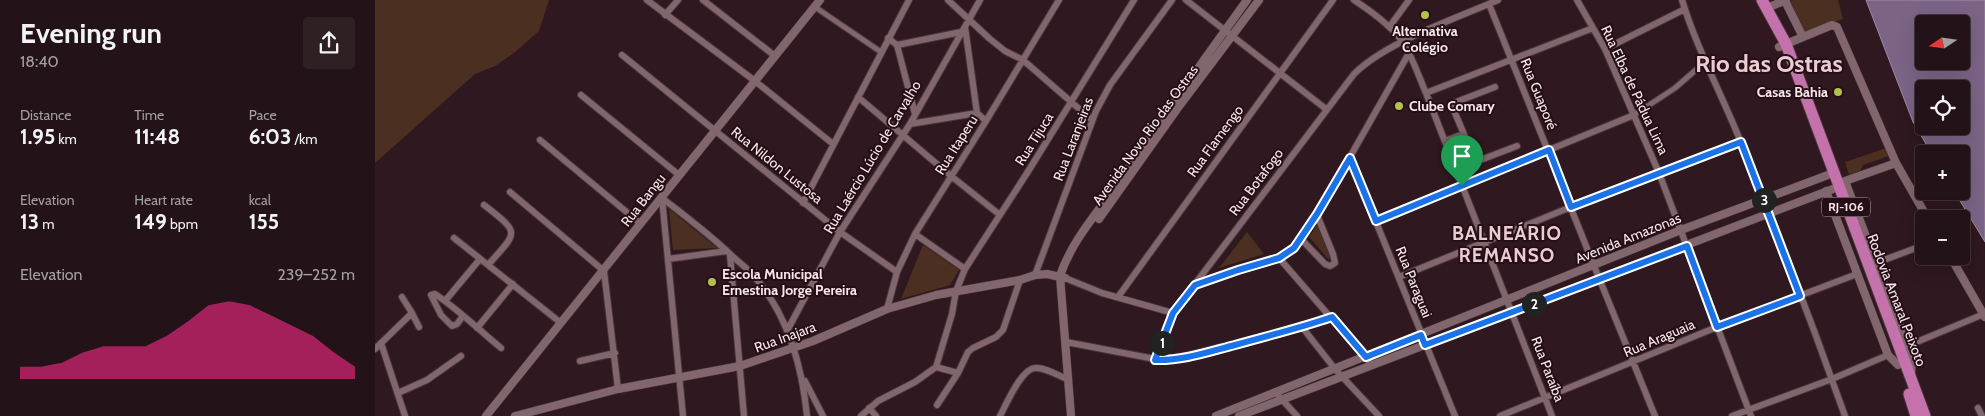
<!DOCTYPE html>
<html lang="en">
<head>
<meta charset="utf-8">
<style>
  body { margin:0; font-family:Cabin,sans-serif; background:#2f2024; color:#f1f3f6; height:100vh; display:flex; flex-direction:column; font-size:19px; white-space:nowrap }
  * { box-sizing:border-box; margin:0 }
  p { font-size:16px; color:#a39ea1 }
  .icon { flex:none; width:28px; height:28px; fill:none; stroke:currentColor; stroke-width:2; stroke-linecap:round; stroke-linejoin:round }
  .map { position:relative; flex:1; overflow:hidden }
  .details { display:flex; flex-direction:column; background:#231217; width:375px }
  .details>* { flex:none }
  .needle { width:32px; rotate:257deg }
  .fabs { position:absolute; left:1540px; top:15px; display:grid; gap:10px }
  .fabs a { display:grid; place-items:center; width:55px; height:55px; border-radius:5px; background:#231217; box-shadow:0 5px 20px #0002,0 0 0 1px #403236; font-size:25px }
  .pin { position:absolute; display:grid; place-items:center; width:42px; height:42px; color:#fff; margin:-51px -21px; border-radius:50% 50% 50% 0; rotate:-45deg; box-shadow:0 0 5px #0007 }
  .pin .icon { rotate:45deg }
  .km { position:absolute; width:25px; height:25px; margin:-12px; border-radius:50%; background:#222; color:#fff; font-size:14px; line-height:25px; text-align:center }
  .round { display:grid; place-items:center; flex:none; width:52px; height:52px; border-radius:5px; background:#2f2024 }
  .overview { display:flex; align-items:center; justify-content:space-between; height:85px; padding:0 20px }
  h1 { font-size:28px; font-weight:700; line-height:38px }
  .metrics { display:grid; grid-template-columns:repeat(3,1fr); gap:8px; height:85px; padding:5px 20px }
  .metrics div { display:grid; align-content:center }
  .metrics b { font-size:21px; font-weight:700 }
  .metrics small { font-size:14px; font-weight:400 }
  .metrics p { font-size:14px }
  .chart { height:140px; padding:10px 20px }
  .chart p { display:flex; justify-content:space-between }
  .chart svg { width:100%; height:90px; margin-top:5px; fill:#db2777; opacity:.7 }
  main { display:flex; flex:1; min-height:0 }
  .map>svg:first-child { display:block }
  .green { fill:#4b2f20 }
  .water { fill:#7b6486; stroke:#a08ba4; fill-rule:evenodd }
  .lines { fill:none; stroke-linecap:round; stroke-linejoin:round }
  .pedestrian-casing { stroke:#48363a; stroke-width:7 }
  .minor-casing { stroke:#48363a; stroke-width:8 }
  .tertiary-casing { stroke:#48363a; stroke-width:9 }
  .trunk-casing { stroke:#48363a; stroke-width:13 }
  .pedestrian { stroke:#82666d; stroke-width:5 }
  .minor { stroke:#82666d; stroke-width:6 }
  .tertiary { stroke:#82666d; stroke-width:8 }
  .trunk { stroke:#c571ac; stroke-width:11 }
  .route-casing { stroke:#fff; stroke-width:10 }
  .route { stroke:#1a73e8; stroke-width:6 }
  .poi-dot { fill:#b3c24b; stroke:#250f16; stroke-width:2 }
  .labels { text-anchor:middle; stroke-width:4; stroke-linejoin:round; paint-order:stroke }
  .shield { fill:#250f16; stroke:#b8a6aa; stroke-width:1 }
  .shield-label { font-size:12px; font-weight:bold; fill:#f7e6ea }
  .poi-label { font-size:14px; font-weight:bold; fill:#f7e6ea; stroke:#250f16; text-anchor:start }
  .street-label { font-size:14px; fill:#f7e6ea; stroke:#250f16 }
  .district-label { font-size:19px; font-weight:bold; letter-spacing:1px; fill:#eccbd3; stroke:#250f16 }
  .town-label { font-size:24px; font-weight:bold; fill:#eccbd3; stroke:#250f16 }
</style>
</head>
<body>
<main>
<section class="details">
<div class="overview"><div><h1>Evening run</h1><p>18:40</p></div><a class="round"><svg class="icon" aria-label="share" viewBox="0 0 24 24"><path d="M12 15V3M7 8l5-5 5 5M5 13v7h14v-7"/></svg></a></div>
<div class="metrics">
<div><p>Distance</p><b>1.95<small> km</small></b></div>
<div><p>Time</p><b>11:48</b></div>
<div><p>Pace</p><b>6:03<small> /km</small></b></div>
</div>
<div class="metrics">
<div><p>Elevation</p><b>13<small> m</small></b></div>
<div><p>Heart rate</p><b>149<small> bpm</small></b></div>
<div><p>kcal</p><b>155</b></div>
</div>
<div class="chart"><p><span>Elevation</span>239–252 m</p>
<svg viewBox="0 0 160 44" preserveAspectRatio="none"><path d="M0 44V38L10 38L20 36L30 31L40 28L50 28L60 28L70 23L80 16L90 8L100 6L110 8L120 13L130 18L140 23L150 31L160 38V44z"/></svg>
</div>
</section>
<div class="map">
<svg width="1610" height="416" viewBox="0 0 1610 416">
  <rect width="100%" height="100%" fill="#2f181f"/>
  <path class="green" d="M0,0H174L164,31L139,53L120,66L100,74L0,163Z
    M1418,0H1463L1468,19L1429,33L1414,2Z
    M1514,147L1517,155L1488,165L1485,171L1474,175L1470,162Z
    M294,209L342,248L298,250Z
    M942,225L955,256L954,260L934,237Z
    M872,232L889,254L844,268Z
    M548,245L584,270L575,285L526,299Z"/>
  <path class="water" d="M1491,0H1610V242L1579,191H1586V154H1557L1538,122ZM1549,24H1586V61H1549ZM1549,89H1586V126H1549Z"/>
  <g class="lines">
    <g class="pedestrian-casing">
      <path id="pedestrian" d="M440,7L506,52
        M1259,115L1300,88L1330,62"/>
    </g>
    <g class="minor-casing">
      <path id="minor" d="M272,0L380,81L458,144
        M328,0L400,56
        M573,0L615,39L630,51L648,60L717,120
        M811,0L951,109
        M979,0C991,8 1003,16 1013,26C1033,42 1041,70 1051,93L1177,416
        M1202,0L1230,49L1284,173L1376,416
        M1307,0C1322,49 1346,93 1365,140C1402,231 1437,323 1470,416
        M1114,4C1169,141 1224,279 1280,416
        M290,15L303,0
        M1015,26L1034,0
        M590,27L602,113L611,121
        M513,38L522,45L540,114
        M522,45L586,32
        M1230,49L1310,9
        M247,55L465,232L522,272
        M1120,87L1081,102L1079,105L1080,113L1099,158L1108,159L1142,146
        M1051,93L1218,28
        M206,95L304,175
        M483,97L576,176L625,215
        M535,124L602,113
        M165,140L266,224
        M1070,141L1088,134
        M975,158L1080,416
        M135,192L229,271L243,389
        M287,198C310,216 334,234 355,254C362,261 371,267 378,275C413,314 427,365 432,416
        M287,198L308,416
        M428,203L534,0
        M109,205C146,234 143,231 113,265
        M1001,221L1259,115
        M540,234L590,269
        M79,238L186,323
        M926,239L950,264L955,266L960,263L958,254L942,215
        M355,255L369,416
        M904,258L997,365
        M293,259L352,251
        M1501,263L1549,245
        M660,275L721,111L735,85L797,0
        M1024,277L1196,207L1366,142
        M690,278L727,293L798,313
        M821,285L904,258L919,248L942,215L1034,53
        M743,297L958,0
        M70,301L105,259
        M512,309L522,272L540,234L611,121L684,0
        M37,313L44,327
        M88,316L82,324L77,326L66,315L56,295L60,294C84,310 104,330 126,348
        M927,327L960,369L1004,416
        M102,328L138,284
        M413,329L465,232L535,124L605,0
        M691,342L780,359L794,360L927,327L957,317
        M6,343L30,416
        M1532,346L1609,314
        M0,349L37,313L27,297
        M780,359L798,313L979,74C1011,42 1080,19 1123,0
        M205,361L240,353
        M561,367L583,373
        M430,381L448,416
        M23,393L52,380L86,356
        M901,393L922,416
        M562,405L583,373L593,352L598,348L621,337L628,330L645,280
        M494,408L501,416
        M1603,408L1607,416
        M486,416L503,401L540,382L561,367L577,314L581,291L590,269L654,170L759,0
        M625,416C631,405 646,369 660,368C670,367 684,376 694,380
        M1125,416L1342,327L1482,274
        M1357,416L1457,379L1513,355"/>
    </g>
    <g class="tertiary-casing">
      <path id="tertiary" d="M1410,1L1428,37
        M1392,8L1411,0
        M1404,47L1457,25L1462,27L1521,163L1553,219
        M1521,163L1470,181L1537,358L1536,376
        M1451,191L1513,355L1523,365
        M724,219L805,105L884,0
        M1575,256L1610,317
        M111,416L445,0
        M140,416L243,389L365,366L438,341L512,309L561,295L645,280L660,275L672,274L690,278
        M696,416L685,276C696,242 722,213 742,185C784,122 828,61 872,0
        M841,416L1306,230L1453,175
        M864,416L1458,189"/>
    </g>
    <g class="trunk-casing">
      <path id="trunk" d="M1387,0L1411,44L1550,416
        M1534,394L1541,416"/>
    </g>
    <use href="#pedestrian" class="pedestrian"/>
    <use href="#minor" class="minor"/>
    <use href="#tertiary" class="tertiary"/>
    <use href="#trunk" class="trunk"/>
  </g>
  <g class="lines">
    <g class="route-casing">
      <path id="route" d="M1366,142L1425,296L1342,327L1312,246L1050,345L1046,335L991,357L957,317C925,328 892,336 860,345C833,352 807,361 780,360L798,313L820,285L863,270L904,258L919,248L942,214L975,158L1001,221L1174,150L1196,207Z"/>
    </g>
    <use href="#route" class="route"/>
  </g>
  <g class="poi-dot">
    <circle cx="1050" cy="15" r="5"/>
    <circle cx="1463" cy="92" r="5"/>
    <circle cx="1024" cy="106" r="5"/>
    <circle cx="337" cy="282" r="5"/>
  </g>
  <g class="labels">
    <rect class="shield" x="1447" y="197.5" width="48" height="19" rx="4"/>
    <g class="shield-label">
      <text x="1471" y="211">RJ-106</text>
    </g>
    <g class="poi-label">
      <text x="1050" y="36" text-anchor="middle">Alternativa<tspan x="1050" dy="16">Colégio</tspan></text>
      <text x="1453" y="97" text-anchor="end">Casas Bahia</text>
      <text x="1034" y="111">Clube Comary</text>
      <text x="347" y="279">Escola Municipal<tspan x="347" dy="16">Ernestina Jorge Pereira</tspan></text>
    </g>
    <g class="street-label">
      <text transform="translate(1260 90) rotate(65)" y="5">Rua Elba de Pádua Lima</text>
      <text transform="translate(1164 94) rotate(68)" y="5">Rua Guaporé</text>
      <text transform="translate(770 135) rotate(-54)" y="5">Avenida Novo Rio das Ostras</text>
      <text transform="translate(659 139) rotate(-58)" y="5">Rua Tijuca</text>
      <text transform="translate(698 139) rotate(-69)" y="5">Rua Laranjeiras</text>
      <text transform="translate(840 141) rotate(-54)" y="5">Rua Flamengo</text>
      <text transform="translate(581 145) rotate(-58)" y="5">Rua Itaperu</text>
      <text transform="translate(497 157) rotate(-59)" y="5">Rua Laércio Lúcio de Carvalho</text>
      <text transform="translate(402 165) rotate(39)" y="5">Rua Nildon Lustosa</text>
      <text transform="translate(881 182) rotate(-53)" y="5">Rua Botafogo</text>
      <text transform="translate(268 200) rotate(-52)" y="5">Rua Bangu</text>
      <text transform="translate(1253 238) rotate(-22)" y="5">Avenida Amazonas</text>
      <text transform="translate(1039 282) rotate(68)" y="5">Rua Paraguai</text>
      <text transform="translate(1522 300) rotate(69)" y="5">Rodovia Amaral Peixoto</text>
      <text transform="translate(410 337) rotate(-20)" y="5">Rua Inajara</text>
      <text transform="translate(1284 338) rotate(-23)" y="5">Rua Araguaia</text>
      <text transform="translate(1173 369) rotate(69)" y="5">Rua Paraíba</text>
    </g>
    <g class="district-label">
      <text x="1132" y="240">BALNEÁRIO<tspan x="1132" dy="22">REMANSO</tspan></text>
    </g>
    <g class="town-label">
      <text x="1394" y="72">Rio das Ostras</text>
    </g>
  </g>
</svg>
<div class="fabs">
<a><svg class="needle" viewBox="-14 -14 28 28"><path d="M0-13l5 13h-10z" fill="#e53935"/><path d="M0 13l5-13h-10z" fill="#a39ea1"/></svg></a>
<a><svg class="icon" aria-label="locate" viewBox="0 0 24 24"><circle cx="12" cy="12" r="6"/><path d="M12 2v4M12 18v4M2 12h4M18 12h4"/></svg></a>
<a>+</a>
<a>−</a>
</div>
<div class="pin" style="left:1087px;top:186px;background:#1e9e55"><svg class="icon" aria-label="arrive" viewBox="0 0 24 24"><path d="M6 21V4h12l-3 4 3 4H6"/></svg></div>
<b class="km" style="left:787px;top:343px">1</b>
<b class="km" style="left:1159px;top:304px">2</b>
<b class="km" style="left:1389px;top:200px">3</b>
</div>
</main>
</body>
</html>
